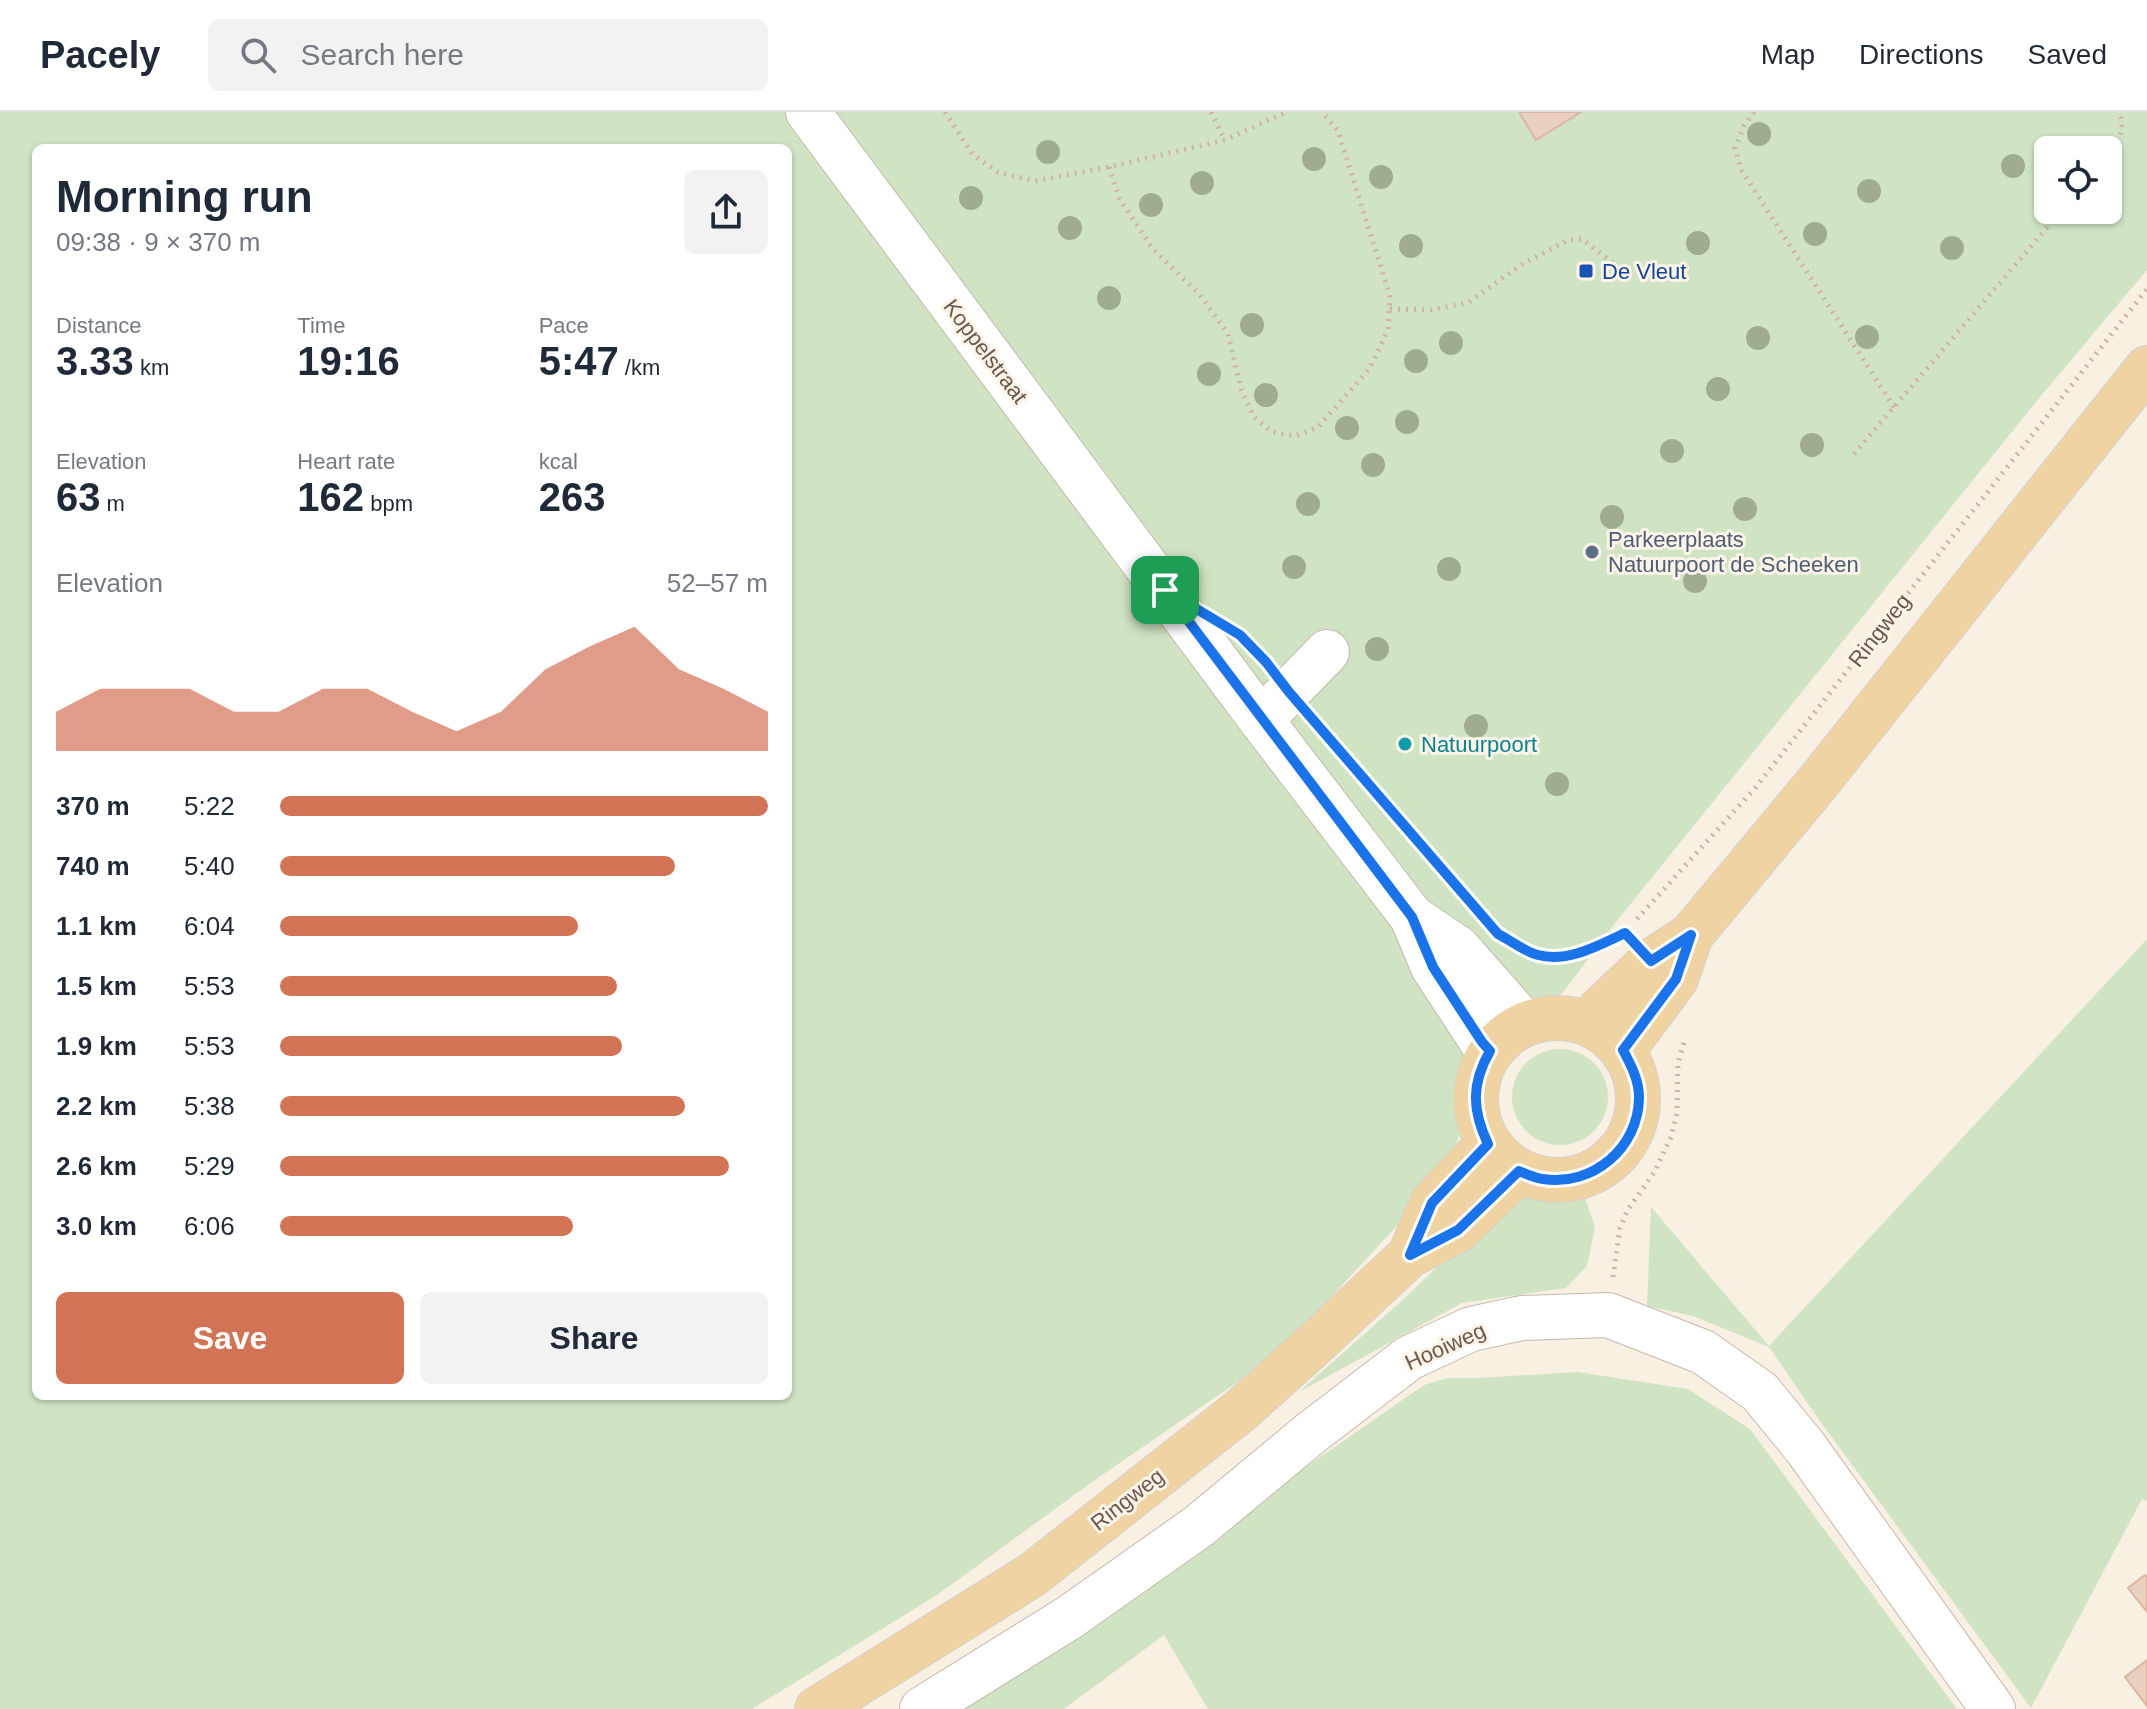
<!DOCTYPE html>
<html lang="en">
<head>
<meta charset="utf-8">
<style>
  body { margin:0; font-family:Arial,sans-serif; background:#f2f2f3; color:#1f2937; height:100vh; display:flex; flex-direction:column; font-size:30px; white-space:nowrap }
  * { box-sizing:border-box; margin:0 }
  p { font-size:26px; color:#747a83 }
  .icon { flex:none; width:44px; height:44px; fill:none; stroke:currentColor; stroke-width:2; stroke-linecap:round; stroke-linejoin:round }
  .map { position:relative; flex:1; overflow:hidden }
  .side { position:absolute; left:32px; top:32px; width:760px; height:1256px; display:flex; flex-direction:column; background:#fff; border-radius:12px; box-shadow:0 2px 6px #0004 }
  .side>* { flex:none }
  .fabs { position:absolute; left:2034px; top:24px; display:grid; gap:16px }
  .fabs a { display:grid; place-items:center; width:88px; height:88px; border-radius:12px; background:#fff; box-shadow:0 2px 6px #0004; font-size:40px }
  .pin { position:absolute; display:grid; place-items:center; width:68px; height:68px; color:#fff; margin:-34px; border-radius:16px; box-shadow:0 4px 12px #0006 }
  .round { display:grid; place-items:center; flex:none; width:84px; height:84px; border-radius:12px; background:#f2f2f3 }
  .summary { display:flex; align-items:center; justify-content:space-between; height:136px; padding:0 24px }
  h1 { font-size:44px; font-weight:600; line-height:60px }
  .stats { display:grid; grid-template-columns:repeat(3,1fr); gap:12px; height:136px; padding:8px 24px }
  .stats div { display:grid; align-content:center }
  .stats b { font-size:40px; font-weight:600 }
  .stats small { font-size:22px; font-weight:400 }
  .stats p { font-size:22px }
  .chart { height:224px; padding:16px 24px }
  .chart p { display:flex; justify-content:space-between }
  .chart svg { width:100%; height:144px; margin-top:8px; fill:#d37356; opacity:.7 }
  .button { display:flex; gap:16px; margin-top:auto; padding:16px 24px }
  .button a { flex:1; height:92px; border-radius:12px; background:#d37356; color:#fff; font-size:32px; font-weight:600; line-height:92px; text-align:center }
  .button a+a { background:#f2f2f3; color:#1f2937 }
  ul { padding:0 24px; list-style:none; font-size:26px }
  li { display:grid; grid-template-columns:128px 96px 1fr; align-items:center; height:60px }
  li i { height:20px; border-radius:10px; background:#d37356 }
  header { display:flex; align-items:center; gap:48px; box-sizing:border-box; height:112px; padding:0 40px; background:#fff; border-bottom:2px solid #e0e1e3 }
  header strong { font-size:38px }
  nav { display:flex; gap:44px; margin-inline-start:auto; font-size:28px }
  .search { width:560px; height:72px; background:#f2f2f3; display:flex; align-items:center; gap:20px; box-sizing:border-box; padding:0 28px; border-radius:12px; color:#747a83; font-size:30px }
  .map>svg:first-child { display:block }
  .green { fill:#d0e4c3; fill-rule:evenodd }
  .building { fill:#ead0be; stroke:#dbb7a0; stroke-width:2 }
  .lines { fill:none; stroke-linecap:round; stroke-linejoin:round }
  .minor-casing { stroke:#c7b8ab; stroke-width:46 }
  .major-casing { stroke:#d6d0cd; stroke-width:46 }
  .path { stroke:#ceb3a1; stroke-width:5; stroke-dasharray:2 6; stroke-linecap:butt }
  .minor { stroke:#fff; stroke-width:44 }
  .major { stroke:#efd3a2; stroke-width:44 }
  .tree { fill:#9fad8e }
  .route-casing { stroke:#fff; stroke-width:16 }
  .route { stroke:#1a73e8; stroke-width:10 }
  .transit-dot { fill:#1a4fb4; stroke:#fcf4e8; stroke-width:3 }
  .service-dot { fill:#5c6f8a; stroke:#fcf4e8; stroke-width:3 }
  .culture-dot { fill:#0f9aa8; stroke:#fcf4e8; stroke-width:3 }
  .labels { text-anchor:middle; stroke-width:6; stroke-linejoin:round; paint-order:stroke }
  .transit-label { font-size:22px; fill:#164399; stroke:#fcf4e8; text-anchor:start }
  .street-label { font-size:22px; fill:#6d584c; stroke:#fcf4e8 }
  .service-label { font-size:22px; fill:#4e5e75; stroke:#fcf4e8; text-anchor:start }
  .culture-label { font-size:22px; fill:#0d838f; stroke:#fcf4e8; text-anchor:start }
</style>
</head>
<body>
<header>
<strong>Pacely</strong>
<div class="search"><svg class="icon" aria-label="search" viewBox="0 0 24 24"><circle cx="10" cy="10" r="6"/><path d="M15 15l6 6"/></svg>Search here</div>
<nav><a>Map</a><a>Directions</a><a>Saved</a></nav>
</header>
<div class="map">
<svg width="2147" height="1597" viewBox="0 0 2147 1597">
  <rect width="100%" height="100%" fill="#f8f0e2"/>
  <path class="green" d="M0,0H2147V158L2040,285L1620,805L1461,1015L1455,1039L1416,1093L1299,1220L1252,1260L1092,1370L937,1483L752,1597H0ZM36,36H788V1284H36ZM2048,38H2108V98H2048Z
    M2147,827V1389L2142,1387L2031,1596L1822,1312L1769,1235L1693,1204L1647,1194L1651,1095L1769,1234Z
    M1512 985a48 48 0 1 1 96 0a48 48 0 1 1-96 0Z
    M1527,1084L1550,1085L1584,1084L1595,1115L1587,1154L1566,1176L1462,1191L1299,1280L1407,1184L1501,1093Z
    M1578,1260L1688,1277L1750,1317L1957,1597H1208L1164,1523L1064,1597H939L1149,1464L1424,1273L1448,1266H1478Z"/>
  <path class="building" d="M1519,0H1581L1536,28Z
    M2145,1463L2147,1465V1500L2128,1476Z
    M2147,1548V1594L2125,1565Z"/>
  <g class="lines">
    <g class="minor-casing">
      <path id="minor" d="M808,0L1261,608L1412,805L1433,855L1482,930L1490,939
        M1261,608L1327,540
        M1412,805L1458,836L1524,911
        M922,1597L1070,1505L1199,1414L1311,1321L1409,1246L1471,1217L1522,1206L1608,1203L1703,1240L1760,1280L1805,1335L1993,1597"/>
    </g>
    <g class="major-casing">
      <path id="major" d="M1476 987a81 81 0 1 1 162 0a81 81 0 1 1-162 0Z
        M1587,910L1651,849L1691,823L1819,669L2147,256
        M1623,938L1676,867L1691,823
        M1410,1143L1432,1091L1488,1032
        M817,1597L1032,1463L1240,1299L1319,1228L1410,1143L1458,1118L1519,1059"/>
    </g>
    <path class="path" d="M945,0L973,43L998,60L1035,69L1109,55L1225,28L1286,0
      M1211,0L1225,28
      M1754,0L1744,14L1735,36L1742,59L1895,297
      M2108,43C2119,31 2126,16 2119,0
      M1109,55L1119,86L1153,137L1200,183L1228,222L1241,277L1254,305L1272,320L1295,324L1318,315L1370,256L1388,218L1390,184L1338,19L1322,0
      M1390,197L1431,198L1469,190L1521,153L1568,128L1582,127L1617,154
      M1854,342L2062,98
      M1338,637L1478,799
      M1637,807L1756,675L2147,177
      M1504,825C1515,831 1528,841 1539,843C1566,849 1591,836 1614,826
      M1613,1165L1620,1116L1627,1099L1655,1059L1671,1025L1677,1001L1678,951L1685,927"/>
    <use href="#minor" class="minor"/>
    <use href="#major" class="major"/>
  </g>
  <g class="tree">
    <circle cx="1759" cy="22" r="12"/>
    <circle cx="1048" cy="40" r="12"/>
    <circle cx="1314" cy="47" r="12"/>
    <circle cx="2013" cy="54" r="12"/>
    <circle cx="1381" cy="65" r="12"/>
    <circle cx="1202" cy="71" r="12"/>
    <circle cx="1869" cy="79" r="12"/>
    <circle cx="971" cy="86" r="12"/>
    <circle cx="1151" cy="93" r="12"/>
    <circle cx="1070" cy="116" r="12"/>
    <circle cx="1815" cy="122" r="12"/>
    <circle cx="1698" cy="131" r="12"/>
    <circle cx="1411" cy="134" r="12"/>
    <circle cx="1952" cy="136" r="12"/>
    <circle cx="1109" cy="186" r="12"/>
    <circle cx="1252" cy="213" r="12"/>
    <circle cx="1867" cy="225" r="12"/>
    <circle cx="1758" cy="226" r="12"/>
    <circle cx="1451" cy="231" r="12"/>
    <circle cx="1416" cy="249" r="12"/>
    <circle cx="1209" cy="262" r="12"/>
    <circle cx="1718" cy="277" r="12"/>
    <circle cx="1266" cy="283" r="12"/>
    <circle cx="1407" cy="310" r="12"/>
    <circle cx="1347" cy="316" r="12"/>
    <circle cx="1812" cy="333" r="12"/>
    <circle cx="1672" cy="339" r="12"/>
    <circle cx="1373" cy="353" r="12"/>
    <circle cx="1308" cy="392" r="12"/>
    <circle cx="1745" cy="397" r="12"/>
    <circle cx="1612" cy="405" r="12"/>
    <circle cx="1294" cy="455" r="12"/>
    <circle cx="1449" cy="457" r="12"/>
    <circle cx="1695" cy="469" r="12"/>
    <circle cx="1377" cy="537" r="12"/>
    <circle cx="1476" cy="614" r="12"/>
    <circle cx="1557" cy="672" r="12"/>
  </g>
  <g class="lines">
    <g class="route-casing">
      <path id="route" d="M1165,478L1240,523L1266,550L1289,580L1498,822C1510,828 1525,840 1538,843C1568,851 1599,833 1625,821L1651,849L1691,823L1676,867L1623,938C1631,953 1639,968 1639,985C1639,1036 1592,1075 1543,1067C1535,1066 1526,1062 1519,1059L1458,1118L1410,1143L1432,1091L1488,1032C1472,998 1471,972 1490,939L1482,930L1433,855L1412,805Z"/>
    </g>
    <use href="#route" class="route"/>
  </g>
  <rect class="transit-dot" x="1578" y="151" width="16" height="16" rx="4"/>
  <circle class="service-dot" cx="1592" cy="440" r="8"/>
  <circle class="culture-dot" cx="1405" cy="632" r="8"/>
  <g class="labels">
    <g class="transit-label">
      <text x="1602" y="167">De Vleut</text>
    </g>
    <g class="street-label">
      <text transform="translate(986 239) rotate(53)" y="8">Koppelstraat</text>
      <text transform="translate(1879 518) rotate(-52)" y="8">Ringweg</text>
      <text transform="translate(1445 1234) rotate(-24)" y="8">Hooiweg</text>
      <text transform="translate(1127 1387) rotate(-38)" y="8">Ringweg</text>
    </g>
    <g class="service-label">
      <text x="1608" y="435">Parkeerplaats<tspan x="1608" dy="25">Natuurpoort de Scheeken</tspan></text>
    </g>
    <g class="culture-label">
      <text x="1421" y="640">Natuurpoort</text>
    </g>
  </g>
</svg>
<div class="fabs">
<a><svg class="icon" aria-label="locate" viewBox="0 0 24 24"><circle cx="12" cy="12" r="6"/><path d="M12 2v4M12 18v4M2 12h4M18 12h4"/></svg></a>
</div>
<div class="pin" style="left:1165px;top:478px;background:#1e9e55"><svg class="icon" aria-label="arrive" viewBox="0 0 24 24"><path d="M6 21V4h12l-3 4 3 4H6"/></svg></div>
<section class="side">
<div class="summary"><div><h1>Morning run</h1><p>09:38 · 9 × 370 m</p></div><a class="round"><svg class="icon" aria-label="share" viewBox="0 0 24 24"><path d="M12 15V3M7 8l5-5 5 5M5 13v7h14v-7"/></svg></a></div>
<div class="stats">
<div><p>Distance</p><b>3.33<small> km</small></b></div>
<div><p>Time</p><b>19:16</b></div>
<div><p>Pace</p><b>5:47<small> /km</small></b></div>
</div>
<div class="stats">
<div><p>Elevation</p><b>63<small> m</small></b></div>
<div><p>Heart rate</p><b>162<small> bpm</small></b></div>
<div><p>kcal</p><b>263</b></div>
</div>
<div class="chart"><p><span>Elevation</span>52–57 m</p>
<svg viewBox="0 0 160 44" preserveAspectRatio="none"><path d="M0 44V32L10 25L20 25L30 25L40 32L50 32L60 25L70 25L80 32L90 38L100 32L110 19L120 12L130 6L140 19L150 25L160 32V44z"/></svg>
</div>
<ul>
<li><b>370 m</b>5:22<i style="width:100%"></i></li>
<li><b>740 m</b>5:40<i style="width:81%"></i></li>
<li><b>1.1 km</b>6:04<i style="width:61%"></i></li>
<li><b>1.5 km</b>5:53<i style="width:69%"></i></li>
<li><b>1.9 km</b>5:53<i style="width:70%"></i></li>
<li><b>2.2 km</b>5:38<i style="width:83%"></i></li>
<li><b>2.6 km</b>5:29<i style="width:92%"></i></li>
<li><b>3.0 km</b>6:06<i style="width:60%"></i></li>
</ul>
<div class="button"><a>Save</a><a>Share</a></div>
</section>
</div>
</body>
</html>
